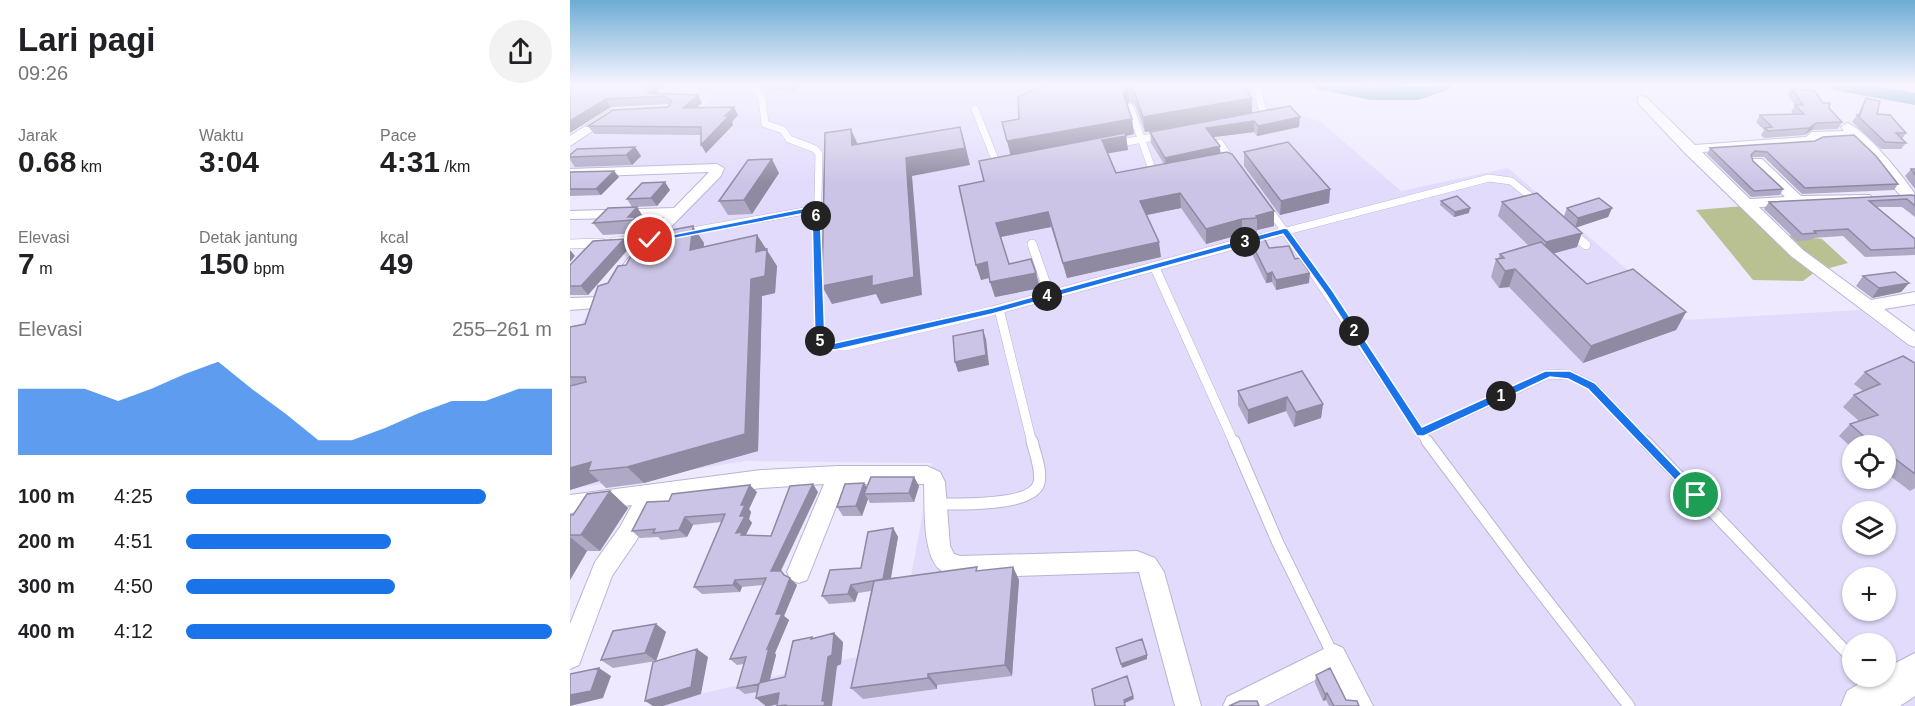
<!DOCTYPE html>
<html lang="id">
<head>
<meta charset="utf-8">
<style>
  body { margin:0; font-family:Helvetica,sans-serif; background:#f2f2f2; color:#202124; height:100vh; display:flex; flex-direction:column; font-size:22px; white-space:nowrap }
  * { box-sizing:border-box; margin:0 }
  p { font-size:20px; color:#757577 }
  .icon { flex:none; width:33px; height:33px; fill:none; stroke:currentColor; stroke-width:2; stroke-linecap:round; stroke-linejoin:round }
  .map { position:relative; flex:1; overflow:hidden }
  .details { display:flex; flex-direction:column; background:#fff; width:570px }
  .details>* { flex:none }
  .controls { position:absolute; left:1272px; top:435px; display:grid; gap:12px }
  .controls a { display:grid; place-items:center; width:54px; height:54px; border-radius:50%; background:#fff; box-shadow:0 2px 4px #0004; font-size:30px }
  .pin { position:absolute; display:grid; place-items:center; width:51px; height:51px; color:#fff; margin:-26px; border:3px solid #fff; border-radius:50%; box-shadow:0 2px 6px #0007 }
  .km { position:absolute; width:30px; height:30px; margin:-15px; border-radius:50%; background:#222; color:#fff; font-size:16px; line-height:30px; text-align:center }
  .round { display:grid; place-items:center; flex:none; width:63px; height:63px; border-radius:32px; background:#f2f2f2 }
  .overview { display:flex; align-items:center; justify-content:space-between; height:102px; padding:0 18px }
  h1 { font-size:33px; font-weight:600; line-height:45px }
  .figures { display:grid; grid-template-columns:repeat(3,1fr); gap:9px; height:102px; padding:6px 18px }
  .figures div { display:grid; align-content:center }
  .figures b { font-size:30px; font-weight:600 }
  .figures small { font-size:16px; font-weight:400 }
  .figures p { font-size:16px }
  .chart { height:168px; padding:12px 18px }
  .chart p { display:flex; justify-content:space-between }
  .chart svg { width:100%; height:108px; margin-top:6px; fill:#1a73e8; opacity:.7 }
  ul { padding:0 18px; list-style:none; font-size:20px }
  li { display:grid; grid-template-columns:96px 72px 1fr; align-items:center; height:45px }
  li i { height:15px; border-radius:8px; background:#1a73e8 }
  main { display:flex; flex:1; min-height:0 }
  .map>svg:first-child { display:block }
  .built { fill:#e2dbfc; fill-rule:evenodd }
  .green { fill:#b9c192 }
  .lines { fill:none; stroke-linecap:round; stroke-linejoin:round }
  .river { fill:#569fb7; fill-rule:evenodd }
  .service-far2-casing { stroke:#bab3d4; stroke-width:8 }
  .service-far1-casing { stroke:#bab3d4; stroke-width:10 }
  .service-casing { stroke:#bab3d4; stroke-width:13 }
  .minor-casing { stroke:#bab3d4; stroke-width:2 }
  .primary-casing { stroke:#bab3d4; stroke-width:2 }
  .service-far2 { stroke:#fff; stroke-width:7 }
  .service-far1 { stroke:#fff; stroke-width:9 }
  .service { stroke:#fff; stroke-width:11 }
  .minor { fill:#fff; fill-rule:evenodd }
  .primary { fill:#fff; fill-rule:evenodd }
  .wall { fill:#afa9c6 }
  .shaded-wall { fill:#8f89a1 }
  .building { fill:#ccc4e6; stroke:#8f89a1; stroke-width:1.5 }
  .route { fill:#1a73e8; stroke:#fff; stroke-width:1.5 }
</style>
</head>
<body>
<main>
<section class="details">
<div class="overview"><div><h1>Lari pagi</h1><p>09:26</p></div><a class="round"><svg class="icon" aria-label="share" viewBox="0 0 24 24"><path d="M12 15V3M7 8l5-5 5 5M5 13v7h14v-7"/></svg></a></div>
<div class="figures">
<div><p>Jarak</p><b>0.68<small> km</small></b></div>
<div><p>Waktu</p><b>3:04</b></div>
<div><p>Pace</p><b>4:31<small> /km</small></b></div>
</div>
<div class="figures">
<div><p>Elevasi</p><b>7<small> m</small></b></div>
<div><p>Detak jantung</p><b>150<small> bpm</small></b></div>
<div><p>kcal</p><b>49</b></div>
</div>
<div class="chart"><p><span>Elevasi</span>255–261 m</p>
<svg viewBox="0 0 160 44" preserveAspectRatio="none"><path d="M0 44V17L10 17L20 17L30 22L40 17L50 11L60 6L70 17L80 27L90 38L100 38L110 33L120 27L130 22L140 22L150 17L160 17V44z"/></svg>
</div>
<ul>
<li><b>100 m</b>4:25<i style="width:82%"></i></li>
<li><b>200 m</b>4:51<i style="width:56%"></i></li>
<li><b>300 m</b>4:50<i style="width:57%"></i></li>
<li><b>400 m</b>4:12<i style="width:100%"></i></li>
</ul>
</section>
<div class="map">
<svg width="1345" height="706" viewBox="0 0 1345 706">
  <rect width="100%" height="100%" fill="#eee9fe"/>
  <path class="built" d="M2,85H685L681,97L751,122L831,191L938,168L1116,320L1290,310L1345,351V706H80L328,647L362,463L176,461L0,489V338L81,234L144,167L0,171V135L109,134L145,95L47,93L0,87ZM1282,446H1316V478H1282ZM1282,512H1316V544H1282ZM1282,578H1316V610H1282ZM1282,644H1316V676H1282Z"/>
  <path class="green" d="M761,85H840L806,95Z
    M1174,206L1202,233L1252,239L1278,263L1245,272L1233,281L1183,280L1126,210Z"/>
  <g class="lines">
    <path class="river" d="M744,85H785L801,88L882,85L880,89L849,100H801L746,89Z
      M1260,85H1302L1345,93V105L1269,91L1262,89Z"/>
    <g class="service-far2-casing">
      <path id="service-far2" d="M182,85L192,98L195,124L213,130L219,139L245,149L249,154L247,241
        M560,107L583,172L588,174
        M405,109L426,162L431,164
        M689,118L694,115L689,97L690,85
        M650,143L662,162
        M545,144L590,136
        M698,208L722,241
        M1002,233L1011,241
        M65,241L246,209
        M679,241L919,178L941,181L967,202"/>
    </g>
    <g class="service-far1-casing">
      <path id="service-far1" d="M247,239L250,341L255,346H275L422,311L685,239
        M721,239L858,443
        M1009,239L1016,245
        M44,242L84,239
        M0,244L31,243
        M462,244L480,296
        M585,268L664,443
        M429,309L462,443
        M850,433L979,374L1000,375L1022,386L1076,443"/>
    </g>
    <g class="service-casing">
      <path id="service" d="M664,441L708,543L764,657
        M857,441L954,571L1059,706
        M1075,441L1282,658
        M366,504C386,504 463,507 469,483C472,470 465,454 462,441"/>
    </g>
    <g class="minor-casing">
      <path id="minor" d="M1072,96L1076,97L1125,145L1236,137L1242,132L1274,131L1271,127L1277,123C1294,128 1332,175 1343,191C1345,194 1345,200 1345,204C1328,200 1316,175 1306,162C1299,153 1289,146 1281,138L1249,140L1242,144L1132,152L1180,199L1215,197L1182,165L1180,162L1182,159H1192L1231,196L1300,195L1302,198L1295,202L1189,207L1233,250L1301,300L1345,292V304L1314,309L1345,332V347L1339,345L1221,256L1114,152L1068,103V97Z
        M40,110L44,111L46,114L44,117L0,146V136Z
        M147,164L154,168L151,176L85,243L60,278H48L46,274L75,237L94,217L0,219V211L104,208L139,172L0,177V169Z
        M31,297L37,299L39,303L37,307L0,310V298Z
        M268,466H357L370,472L375,482L380,546L384,554L390,556L567,551L585,558L594,572L631,706H605L569,572L389,578C383,575 372,572 368,568C352,550 355,506 354,484H275L237,580L229,583L221,580L217,572L254,484L191,488L86,502L66,541L42,576L9,665L0,669V624L25,562L50,527L62,505L0,513V495L191,470Z
        M764,644L773,648L803,706H776L759,673L694,706H653L657,697Z"/>
    </g>
    <g class="primary-casing">
      <path id="primary" d="M1345,653V696L1330,706H1271L1277,691L1302,676H1316V668Z"/>
    </g>
    <use href="#service-far2" class="service-far2"/>
    <use href="#service-far1" class="service-far1"/>
    <use href="#service" class="service"/>
    <use href="#minor" class="minor"/>
    <use href="#primary" class="primary"/>
  </g>
  <path class="wall" d="M0,85L87,91L88,94L128,95L132,103L127,107L168,115L162,122L163,125L136,153L131,145V135L24,134L18,126L98,107L100,105L99,104L41,107Z
    M191,85H230L225,91L193,89Z
    M474,85H673L682,98V113L575,132L565,105L559,102L557,105L562,119L564,134L556,136L558,150L538,153L546,173L594,164L581,143L580,132L720,106L729,127L687,136L684,132L643,137L650,153L704,211V226L687,230V233L672,234L636,244L611,208L576,215L591,257L497,278L481,227L431,237L439,264L466,273L470,288L425,297L419,278L411,280L414,181L441,155L432,122L449,119Z
    M1222,89L1253,103L1272,122L1268,129L1242,130L1235,135L1194,138L1191,135L1194,130L1186,122L1190,115L1224,114L1221,112L1225,105L1218,95Z
    M1296,98L1307,114L1336,133L1332,139L1336,143L1331,149H1311L1282,122L1287,115H1288L1292,105Z
    M1245,141L1328,184L1324,190L1232,194L1194,157H1182L1183,161L1213,189L1210,195L1181,197L1137,154L1140,148Z
    M65,147L71,156L62,165L5,167L0,160V155Z
    M674,152L760,189L759,203L710,215L674,166Z
    M1341,169H1345V189L1335,176Z
    M44,171L49,177L31,195L0,196V172Z
    M209,173L182,214L158,215L149,201Z
    M100,190L87,206L62,207L57,199Z
    M1345,196V217L1332,207H1307L1345,239V255L1295,257L1273,236L1243,238L1241,240L1227,241L1194,209L1199,202Z
    M871,201L899,213L884,217L870,205Z
    M932,202L994,216L997,208H1042L1038,217L1006,227L1007,247L983,253L1017,284L1116,312L1106,330L1013,363L939,287L929,288L921,277L926,259H928L930,254L959,246L928,216Z
    M67,207L75,220L71,225L75,230L72,233L33,235L23,223Z
    M187,235L207,266L205,293L192,296L188,451L74,483L36,488L29,481L0,490V327L15,324L38,283L56,265L99,250L134,243V247Z
    M679,238L699,248L725,259L739,283L706,290L702,282L696,283L679,248Z
    M54,239L60,247L18,295H0V265Z
    M1293,276L1339,283L1331,292L1302,298L1286,286Z
    M1345,363V488L1340,491L1316,473V446H1282V448L1269,436L1280,424L1289,421L1273,407L1284,395L1293,391L1284,384L1295,372Z
    M732,371L753,404L751,418L724,427L716,411L678,424L668,405V391Z
    M344,477L349,486L344,502L300,503L298,499L292,516H273L267,507L294,483L297,488Z
    M40,491L58,508L30,551H17L0,580V515H3Z
    M187,492L179,509L181,512L179,519L182,523L176,535L201,536L248,492L211,571L215,576L227,585L214,616L219,620L205,653L206,655L200,680L215,677L242,637L243,639L273,642L271,664L267,666L207,704L200,706H196L186,698L187,692L175,694L167,688L174,664L167,665L160,659L193,585L172,587L170,592L132,594L124,587L152,522L123,525L117,537L91,540L88,537L70,538L62,531L99,501Z
    M323,528L328,537L321,578L409,571L443,567L449,580L442,676L367,685V689L293,699L281,688L301,591L288,593L285,602L259,604L252,596L291,568Z
    M86,624L96,632L86,661L43,668L31,660Z
    M746,675L776,700L789,706H759L756,700L753,701L745,683Z"/>
  <path class="shaded-wall" d="M79,85H95L87,91L89,96H80L76,88Z
    M222,85H230L225,91Z
    M557,86L559,102L555,108L553,93Z
    M128,95L132,103L118,116L113,108Z
    M682,98V113L575,132L573,117Z
    M36,99L41,107L0,133V121Z
    M164,107L168,115L162,122L163,125L136,153L131,145Z
    M730,117L729,127L687,136L688,126Z
    M562,119L564,134L545,138L556,136L558,150L534,154L441,157L437,141Z
    M684,121V132L636,138V128Z
    M1246,123L1242,130L1235,135L1239,128Z
    M390,127L395,144L400,165L342,176L352,295L311,304L306,294L262,304L252,286L336,158Z
    M281,129L288,145H282Z
    M650,146V156L596,168L595,158Z
    M65,147L71,156L62,165L56,155Z
    M202,159L209,173L182,214L174,200Z
    M44,171L49,177L31,195L26,189Z
    M95,182L100,190L87,206L81,198Z
    M760,189L759,203L710,215L711,201Z
    M610,193L611,208L572,216L570,201Z
    M67,207L75,220L71,225L75,230L72,233L63,220L58,217Z
    M900,208L899,213L884,217L885,212Z
    M1042,208L1038,217L1005,228L1008,218Z
    M704,211V226L687,230V218L686,216Z
    M478,212L481,227L430,237L426,223Z
    M672,219V234L636,244V229Z
    M123,226L134,243L131,267L120,250Z
    M1012,233L1007,247L971,257L976,242Z
    M187,235L207,266L205,293L192,296L188,451L74,483L57,467L181,279L186,252Z
    M54,239L60,247L18,295L11,286Z
    M589,242L591,257L497,278L493,263Z
    M0,250L5,256L0,262Z
    M417,262L422,277L411,280L406,265Z
    M945,269L939,287L929,288L935,271Z
    M702,272V282L696,283L697,274Z
    M466,273L470,288L425,297L420,282Z
    M740,273L739,283L706,290V280Z
    M1339,283L1331,292L1302,298L1309,288Z
    M1116,312L1106,330L1013,363L1021,346Z
    M413,330L416,339L419,365L388,372L385,362Z
    M717,397L716,411L678,424V410Z
    M753,404L751,418L724,427L726,412Z
    M21,462L18,471L29,481L0,490V468Z
    M344,477L349,486L344,502L339,493Z
    M294,483L300,493L294,494L298,499L292,516L286,506Z
    M243,484L248,492L207,578L201,571Z
    M180,485L187,492L179,509L181,512L179,519L182,523L174,538L166,533L170,516L171,505Z
    M40,491L58,508L30,551L11,535Z
    M115,517L123,525L117,537L109,530Z
    M323,528L328,537L319,588L313,580Z
    M0,537L17,551L0,580Z
    M443,567L449,580L442,676L435,665Z
    M211,571L217,578H220L227,585L214,616L219,620L205,653L206,655L197,690L190,684L214,575Z
    M165,580L172,587L170,592L163,585Z
    M281,585L288,593L285,602L278,594Z
    M86,624L96,632L86,661L75,653Z
    M264,633L273,642L271,664L267,666L262,706H254L252,701L258,657Z
    M127,649L138,657L131,694L93,706H83L75,701Z
    M577,655V659L552,668L551,664Z
    M29,668L41,676L33,698L0,706V695Z
    M358,674L367,685V689L358,678Z
    M209,693L219,701L200,706H196L186,698Z
    M757,693L756,700L753,701L755,694Z
    M563,696L564,699L555,703V706L554,700Z"/>
  <path class="building" d="M0,85H79L76,88H85L78,93L128,95L113,108L164,107L155,116H159L131,145V127L18,126L43,110L98,107L102,101L94,96L36,99L0,121Z
    M474,85H673L682,98L573,117L563,89L557,86L553,93L562,119L437,141L432,122L449,119L448,97Z
    M1222,89L1244,90L1253,103H1260L1259,108L1272,122L1246,123L1239,128L1198,131L1195,128L1202,127L1190,115L1234,114L1225,105H1233Z
    M1296,98L1310,101L1307,114L1320,115L1336,133H1326L1336,143L1315,142L1287,115H1290Z
    M720,106L730,117L688,126L684,121L636,128L650,146L595,158L580,132Z
    M390,127L395,148L336,158L344,277L302,286V276L252,286L255,133L281,129L282,145Z
    M555,133L556,136L532,140L546,173L657,152L662,154L704,211L686,216L687,218L672,219L636,229L610,193L570,201L589,242L493,263L478,212L426,223L439,264L461,259L466,273L420,282L417,262L406,265L389,186L414,181L409,161Z
    M1284,135L1306,156L1328,184L1235,188L1197,152L1185,151L1181,155L1183,161L1213,189L1184,191L1140,148L1245,141L1253,137Z
    M718,142L760,189L711,201L674,152Z
    M65,147L56,155L0,157V155L7,149Z
    M202,159L174,200L149,201L178,160Z
    M1341,169H1345V175Z
    M44,171L26,189H0V172Z
    M95,182L81,198L57,199L72,183Z
    M967,193L1012,233L976,242L932,202Z
    M1342,195L1345,196V206L1337,199L1299,201L1345,239V248L1301,250L1278,229L1244,231L1246,233L1232,234L1199,202Z
    M887,196L900,208L885,212L871,201Z
    M1029,198L1042,208L1008,218L997,208Z
    M67,207L58,217H66L63,220L23,223L38,208Z
    M123,226L120,250L187,235L186,252L197,249L195,276L181,279L175,434L57,467L18,471L21,462L0,468V386L16,382L15,377H0V327L15,324L28,286L38,283L48,266L56,265L61,256L99,250L102,230Z
    M692,234L699,248L719,246L725,259L730,258L740,273L706,280L702,272L697,274L679,238Z
    M54,239L11,286H0V265L23,241Z
    M971,242L1017,284L1063,269L1116,312L1021,346L945,269L935,271L926,259L934,258L930,254Z
    M1325,272L1339,283L1309,288L1293,276Z
    M413,330L416,355L385,362L383,336Z
    M1333,356L1345,363V474L1319,454L1316,455V446H1305L1280,424L1308,415L1284,395L1310,384L1295,372Z
    M732,371L753,404L726,412L717,397L678,410L668,391Z
    M301,477H344L339,493L294,494Z
    M294,483L286,506L267,507L275,484Z
    M243,484L201,571H211L214,575L220,578L206,614H212L197,649L199,648L190,683L189,684L167,688L176,657L160,659L196,578L165,580L163,585L124,587L155,514L115,517L109,530L83,533L85,529L62,531L77,502L99,501L102,494L180,485L171,505H175L170,516H175L166,533L172,532L171,535L201,536L220,486Z
    M40,491L11,535H0V515H3L17,494Z
    M323,528L313,579L281,585L278,594L252,596L260,570L291,568L298,532Z
    M407,567L406,571L443,567L435,665L358,674V678L281,688L304,581Z
    M86,624L75,653L31,660L43,631Z
    M264,633L262,655L258,657L252,701H255L254,706H216V705L207,706L209,693L186,698L189,683L215,677L223,641L242,637L241,639Z
    M572,639L577,655L551,664L546,648Z
    M127,649L121,687L75,701L83,662Z
    M29,668L21,691L0,695V674Z
    M760,668L776,700L787,701L789,706H764L757,693L755,694L746,675Z
    M557,676L563,696L554,700L555,706H525L522,689Z
    M670,701H687L689,706H659Z"/>
  <linearGradient id="sky" x2="0" y2="1"><stop stop-color="#6dacd4"/><stop offset="0.46" stop-color="#f7f5ff"/><stop offset="1" stop-color="#f7f5ff" stop-opacity="0"/></linearGradient>
  <rect width="1345" height="184" fill="url(#sky)"/>
  <path class="route" d="M246,206L250,209L255,340L265,343L422,308L715,228L718,229L762,290L852,427L975,371H1000L1025,383L1132,495L1126,500L1122,498L1018,389L998,379L980,377L854,436H847L756,294L713,234L422,314L265,350L252,348L245,341L242,212L80,243L76,240Z"/>
</svg>
<div class="controls">
<a><svg class="icon" aria-label="locate" viewBox="0 0 24 24"><circle cx="12" cy="12" r="6"/><path d="M12 2v4M12 18v4M2 12h4M18 12h4"/></svg></a>
<a><svg class="icon" aria-label="layers" viewBox="0 0 24 24"><path d="M12 4l9 5-9 5-9-5zM3 14l9 5 9-5"/></svg></a>
<a>+</a>
<a>−</a>
</div>
<div class="pin" style="left:1126px;top:495px;background:#1e9e55"><svg class="icon" aria-label="arrive" viewBox="0 0 24 24"><path d="M6 21V4h12l-3 4 3 4H6"/></svg></div>
<div class="pin" style="left:80px;top:240px;background:#d93025"><svg class="icon" aria-label="check" viewBox="0 0 24 24"><path d="M5 12l5 5 9-10"/></svg></div>
<b class="km" style="left:931px;top:396px">1</b>
<b class="km" style="left:784px;top:331px">2</b>
<b class="km" style="left:675px;top:242px">3</b>
<b class="km" style="left:477px;top:296px">4</b>
<b class="km" style="left:250px;top:341px">5</b>
<b class="km" style="left:246px;top:216px">6</b>
</div>
</main>
</body>
</html>
